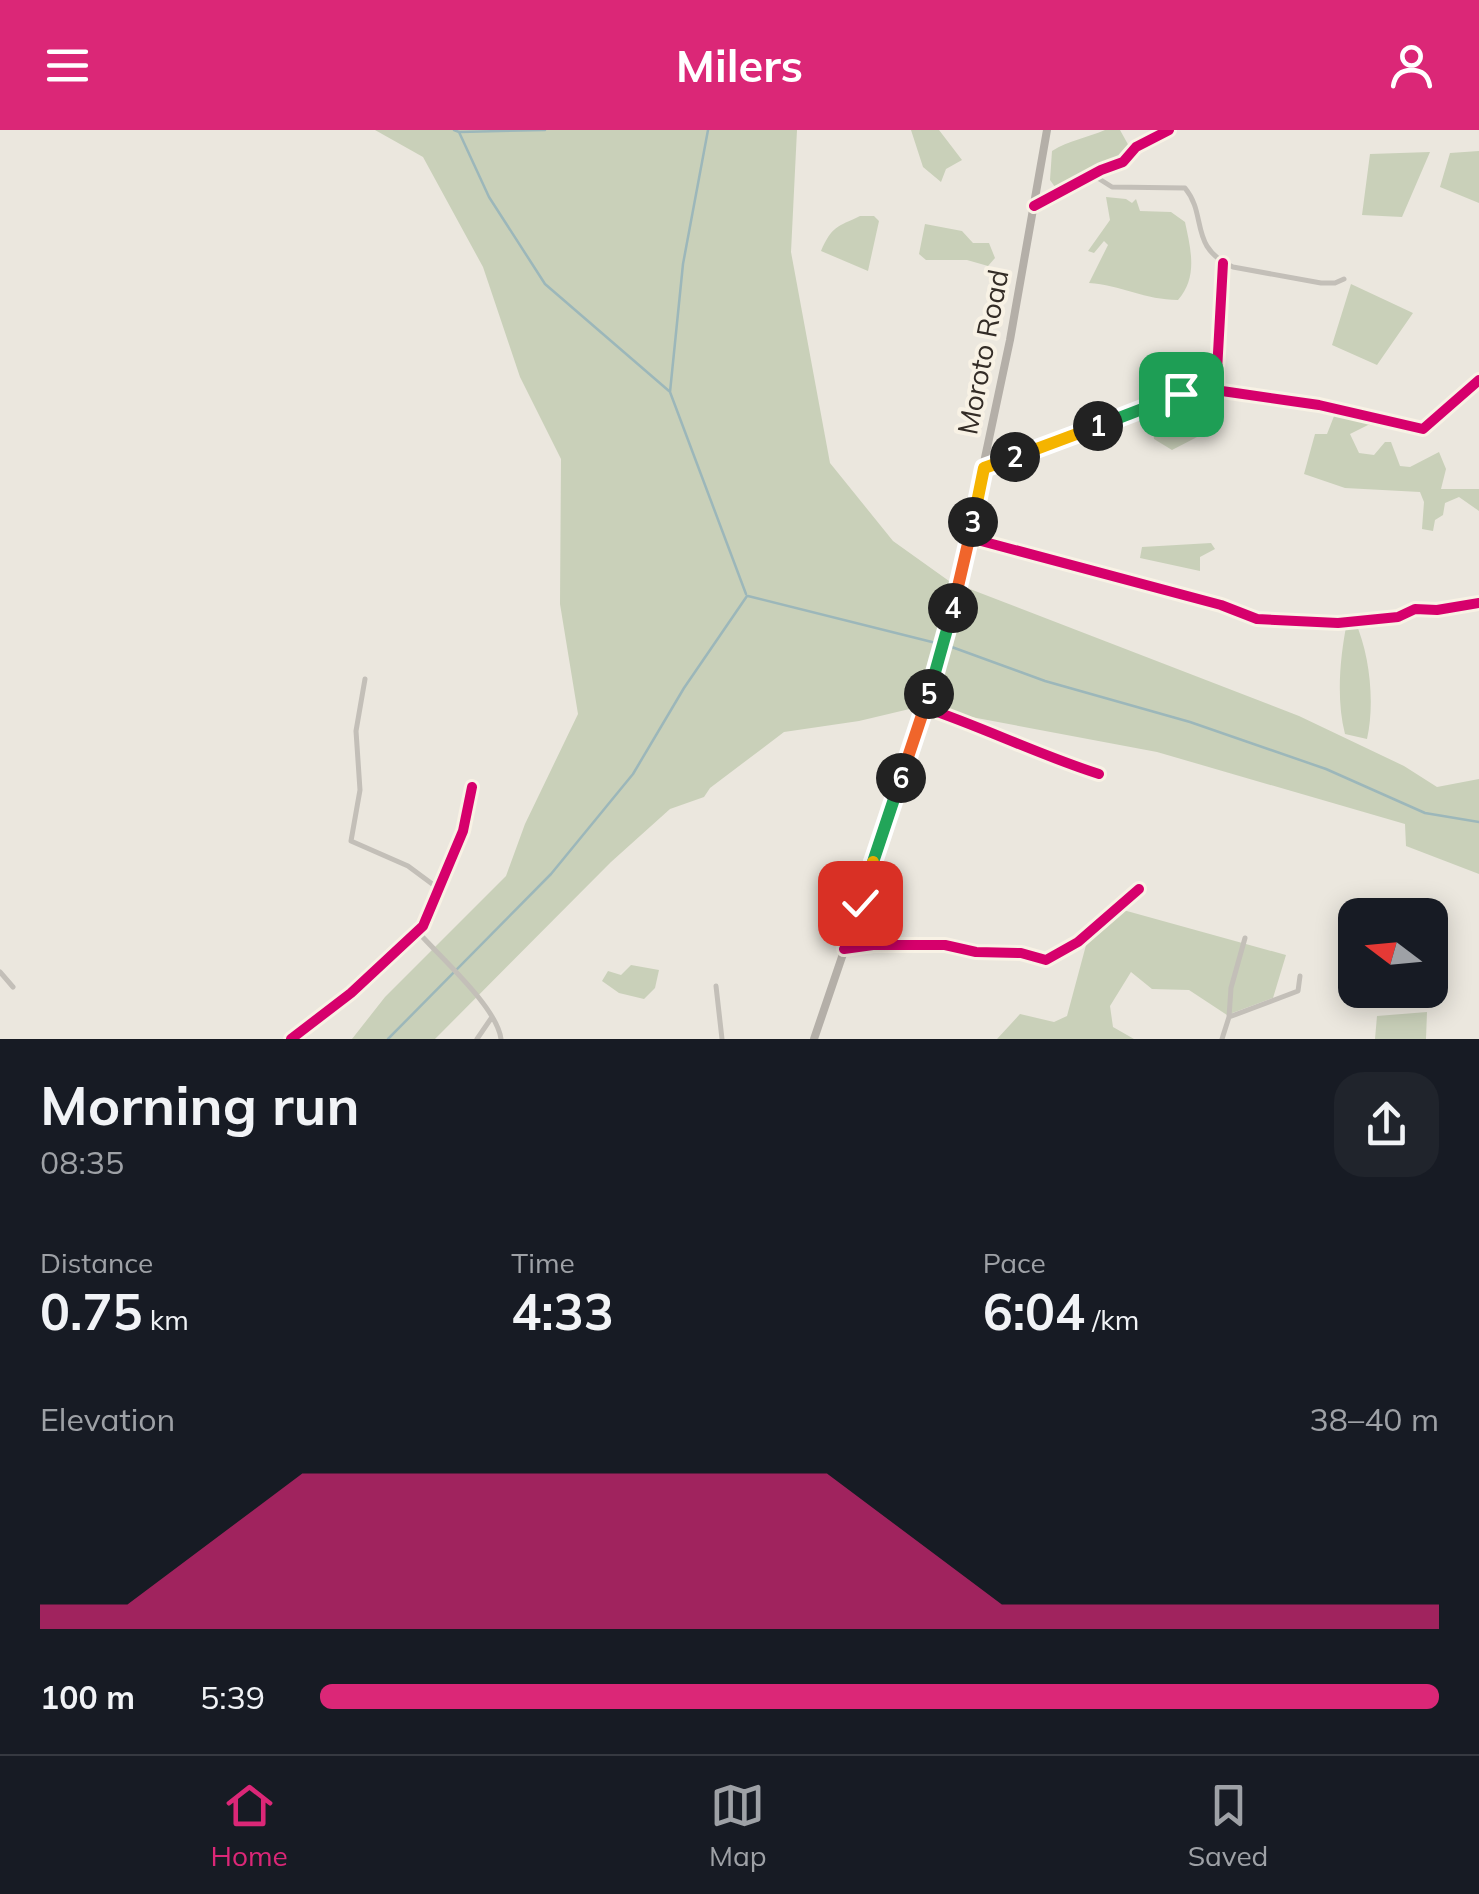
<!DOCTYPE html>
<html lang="en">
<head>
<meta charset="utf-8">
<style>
  body { margin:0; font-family:Mulish,sans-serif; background:#20242c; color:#f1f3f6; height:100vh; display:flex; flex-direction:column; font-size:38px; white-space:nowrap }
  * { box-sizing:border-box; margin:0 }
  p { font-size:32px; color:#9ea1a6 }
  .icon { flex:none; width:55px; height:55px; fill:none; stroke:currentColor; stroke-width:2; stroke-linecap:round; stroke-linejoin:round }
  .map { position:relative; height:909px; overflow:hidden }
  .panel { display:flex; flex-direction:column; background:#171b24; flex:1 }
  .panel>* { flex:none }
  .needle { width:65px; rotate:286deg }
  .fabs { position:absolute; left:1338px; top:768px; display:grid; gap:20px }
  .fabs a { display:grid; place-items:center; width:110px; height:110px; border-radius:20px; background:#171b24; box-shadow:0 5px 25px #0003; font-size:50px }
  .pin { position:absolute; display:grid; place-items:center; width:85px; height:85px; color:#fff; margin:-42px; border-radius:20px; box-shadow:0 5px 15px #0006 }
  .km { position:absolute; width:50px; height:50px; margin:-25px; border-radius:50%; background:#222; color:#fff; font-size:28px; line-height:50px; text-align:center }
  .round { display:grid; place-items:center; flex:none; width:105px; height:105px; border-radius:30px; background:#20242c }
  .overview { display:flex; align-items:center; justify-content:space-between; height:170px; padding:0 40px }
  h1 { font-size:55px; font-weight:700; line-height:75px }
  .figures { display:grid; grid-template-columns:repeat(3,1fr); gap:15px; height:170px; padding:10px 40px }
  .figures div { display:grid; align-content:center }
  .figures b { font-size:50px; font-weight:700 }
  .figures small { font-size:28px; font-weight:400 }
  .figures p { font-size:28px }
  .chart { height:280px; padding:20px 40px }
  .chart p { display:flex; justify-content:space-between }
  .chart svg { width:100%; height:180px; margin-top:10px; fill:#db2777; opacity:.7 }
  ul { padding:0 40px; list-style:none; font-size:32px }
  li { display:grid; grid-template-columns:160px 120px 1fr; align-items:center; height:75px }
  li i { height:25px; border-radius:12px; background:#db2777 }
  header { display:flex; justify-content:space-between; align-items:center; height:130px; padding:0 40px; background:#db2777; color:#fff; font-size:45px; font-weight:700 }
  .menu { display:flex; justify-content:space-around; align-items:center; height:140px; border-top:2px solid #363941; background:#171b24; font-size:28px; color:#9ea1a6 }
  .menu a { display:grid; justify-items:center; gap:5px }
  .menu .on { color:#db2777 }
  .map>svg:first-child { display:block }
  .green { fill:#c9d0b9 }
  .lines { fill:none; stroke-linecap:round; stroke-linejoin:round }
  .stream { stroke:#9cb7ba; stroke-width:2.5 }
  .street { stroke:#c3bfb8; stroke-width:5 }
  .secondary { stroke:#b4afa8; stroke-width:8 }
  .cycleway-casing { stroke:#f8f2e5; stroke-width:16 }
  .cycleway { stroke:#d6006c; stroke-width:10 }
  .split-1-casing { stroke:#fff; stroke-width:20 }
  .split-2-casing { stroke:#fff; stroke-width:20 }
  .split-3-casing { stroke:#fff; stroke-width:20 }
  .split-4-casing { stroke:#fff; stroke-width:20 }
  .split-5-casing { stroke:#fff; stroke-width:20 }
  .split-6-casing { stroke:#fff; stroke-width:20 }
  .split-7-casing { stroke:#fff; stroke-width:20 }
  .split-8-casing { stroke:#fff; stroke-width:20 }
  .split-1 { stroke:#22a559; stroke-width:12 }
  .split-2 { stroke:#f5b400; stroke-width:12 }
  .split-3 { stroke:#f5b400; stroke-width:12 }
  .split-4 { stroke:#f0652b; stroke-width:12 }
  .split-5 { stroke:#22a559; stroke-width:12 }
  .split-6 { stroke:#f0652b; stroke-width:12 }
  .split-7 { stroke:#22a559; stroke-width:12 }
  .split-8 { stroke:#f5b400; stroke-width:12 }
  .labels { text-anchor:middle; stroke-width:8; stroke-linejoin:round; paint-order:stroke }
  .street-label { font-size:28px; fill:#332c26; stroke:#f8f2e5 }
</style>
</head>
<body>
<header><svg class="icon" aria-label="menu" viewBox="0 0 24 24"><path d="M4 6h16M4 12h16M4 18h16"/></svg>Milers<svg class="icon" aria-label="person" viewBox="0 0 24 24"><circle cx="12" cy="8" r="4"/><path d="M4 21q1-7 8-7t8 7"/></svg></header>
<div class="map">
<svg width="1479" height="909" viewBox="0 0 1479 909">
  <rect width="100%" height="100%" fill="#ebe7de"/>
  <path class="green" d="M375,0H797L791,122L830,333L893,411L949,451L1299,586L1404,636L1437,657L1479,649V744L1406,716L1405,694L1157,622L918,577L859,591L784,602L710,658L704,667L670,679L611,732L435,909H352L385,867L506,746L525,694L578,584L560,474L561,329L520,247L483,137L423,27Z
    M911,0H939L962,30L946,39L941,52L923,37Z
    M1105,0H1120L1130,18L1121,28L1055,57L1050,50L1052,21C1069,10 1087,8 1105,0Z
    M1479,21V73L1440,57L1450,23Z
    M1430,22L1402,87L1362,85L1370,24Z
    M1106,67L1126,69L1132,73L1136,69L1140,81L1171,82L1185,92C1191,120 1198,147 1178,170C1146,170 1120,155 1089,153L1108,115L1104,111L1094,123L1088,121L1110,90Z
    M860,86H874L879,91L868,141L821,121C832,96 837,97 860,86Z
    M925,94L962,101L973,113H989L995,128L988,136L967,130H926L919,124Z
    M1351,154L1413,183L1377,235L1332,215Z
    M1190,258L1217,268L1199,306L1172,320L1154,309L1150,276Z
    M1338,276L1389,296L1368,295L1350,304L1359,323L1374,325L1385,312H1391L1400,336L1410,337L1439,322L1446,339L1441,359H1479V381L1459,367L1445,373L1443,385L1435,390L1433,401L1422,399L1424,372L1420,362L1345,358L1304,344L1315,304H1327Z
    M1211,413L1215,419L1200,427V441L1140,428L1142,417Z
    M1355,491C1370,525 1375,573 1367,609L1345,604C1336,569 1340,527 1347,492Z
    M1116,778L1286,825L1273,868L1227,885L1189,860L1152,859L1131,842L1110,876L1113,897L1134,909H997L1020,884L1054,892L1067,886L1089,804Z
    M631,835L659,840L655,858L644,869L619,863L602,851L608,841L621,845Z
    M1427,882L1426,909H1375L1377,886Z"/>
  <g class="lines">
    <path class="stream" d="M454,0L459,2L489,67L545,154L669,261
      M708,0L683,134L670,262L746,464
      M460,2L545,0
      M748,466L936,513
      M949,516L1045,551L1190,592L1326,639L1425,683L1479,692
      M388,909L551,744L633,644L684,558L747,466"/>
    <path class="street" d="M1093,45L1112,57L1185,58C1208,86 1188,117 1233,137L1321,153H1335L1344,149
      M1034,76L1101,40L1123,32L1136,17L1169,0
      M1223,133L1217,241L1218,258L1222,261L1319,275L1423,299L1479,250
      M984,337L1181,264
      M970,408L1221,475L1257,489L1338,493L1398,487L1415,479L1437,480L1479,473
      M365,549L356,601L360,660L351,711L408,736L439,759
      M926,578C985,598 1039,626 1099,644
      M418,802C440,827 497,877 501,909
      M844,819L873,815H945L976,822L1021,823L1046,830L1078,812L1139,759
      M0,842L13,857
      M716,856L722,909
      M1229,887L1298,861L1300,846
      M291,909L351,863L423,796L463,701L472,657
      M477,909L492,887
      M1222,909L1229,887L1231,858L1245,808"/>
    <path class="secondary" d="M814,909L921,595L952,483L1010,210L1047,0"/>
    <g class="cycleway-casing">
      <path id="cycleway" d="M1034,76L1101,40L1123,32L1136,17L1169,0
        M1223,133L1217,241L1218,258L1222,261L1319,275L1423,299L1479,250
        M970,408L1221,475L1257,489L1338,493L1398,487L1415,479L1437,480L1479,473
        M926,578C985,598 1039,625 1099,644
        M844,819L873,815H945L976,822L1021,823L1046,830L1078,812L1139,759
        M291,909L351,863L423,796L463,701L472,657"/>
    </g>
    <use href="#cycleway" class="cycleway"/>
  </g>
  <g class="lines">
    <g class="split-1-casing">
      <path id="split-1" d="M1098,296L1181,264"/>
    </g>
    <g class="split-2-casing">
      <path id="split-2" d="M1015,327L1098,296"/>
    </g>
    <g class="split-3-casing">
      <path id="split-3" d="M973,392L984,338L1015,327"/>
    </g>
    <g class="split-4-casing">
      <path id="split-4" d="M953,478L973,392"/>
    </g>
    <g class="split-5-casing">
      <path id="split-5" d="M929,564L953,478"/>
    </g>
    <g class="split-6-casing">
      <path id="split-6" d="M901,648L929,564"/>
    </g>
    <g class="split-7-casing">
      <path id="split-7" d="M873,732L901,648"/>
    </g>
    <g class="split-8-casing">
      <path id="split-8" d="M860,773L873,732"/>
    </g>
    <use href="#split-1" class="split-1"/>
    <use href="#split-2" class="split-2"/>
    <use href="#split-3" class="split-3"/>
    <use href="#split-4" class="split-4"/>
    <use href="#split-5" class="split-5"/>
    <use href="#split-6" class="split-6"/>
    <use href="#split-7" class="split-7"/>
    <use href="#split-8" class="split-8"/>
  </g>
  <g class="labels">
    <g class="street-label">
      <text transform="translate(983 222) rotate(-79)" y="10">Moroto Road</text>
    </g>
  </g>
</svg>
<div class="fabs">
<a><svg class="needle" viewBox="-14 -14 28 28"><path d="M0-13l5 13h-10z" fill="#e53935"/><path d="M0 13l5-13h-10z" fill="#9ea1a6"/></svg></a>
</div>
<div class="pin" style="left:1181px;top:264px;background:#1e9e55"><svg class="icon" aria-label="arrive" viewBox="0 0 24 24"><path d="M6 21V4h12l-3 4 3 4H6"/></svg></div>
<div class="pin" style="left:860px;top:773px;background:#d93025"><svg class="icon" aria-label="check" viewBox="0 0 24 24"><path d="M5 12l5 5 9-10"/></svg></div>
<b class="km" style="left:1098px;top:296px">1</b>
<b class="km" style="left:1015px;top:327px">2</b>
<b class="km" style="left:973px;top:392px">3</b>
<b class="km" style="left:953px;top:478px">4</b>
<b class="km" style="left:929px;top:564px">5</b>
<b class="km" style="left:901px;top:648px">6</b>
</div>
<section class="panel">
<div class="overview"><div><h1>Morning run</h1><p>08:35</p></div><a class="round"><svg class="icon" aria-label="share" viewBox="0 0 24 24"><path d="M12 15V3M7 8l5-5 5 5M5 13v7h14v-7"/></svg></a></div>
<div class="figures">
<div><p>Distance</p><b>0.75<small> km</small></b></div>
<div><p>Time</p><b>4:33</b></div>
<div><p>Pace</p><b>6:04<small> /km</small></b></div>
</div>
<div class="chart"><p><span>Elevation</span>38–40 m</p>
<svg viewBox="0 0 160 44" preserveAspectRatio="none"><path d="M0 44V38L10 38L20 22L30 6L40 6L50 6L60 6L70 6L80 6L90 6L100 22L110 38L120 38L130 38L140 38L150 38L160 38V44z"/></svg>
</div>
<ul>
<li><b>100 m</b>5:39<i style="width:100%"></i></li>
</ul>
</section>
<nav class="menu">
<a class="on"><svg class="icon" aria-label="home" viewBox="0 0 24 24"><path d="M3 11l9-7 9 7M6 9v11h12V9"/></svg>Home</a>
<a><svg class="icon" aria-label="map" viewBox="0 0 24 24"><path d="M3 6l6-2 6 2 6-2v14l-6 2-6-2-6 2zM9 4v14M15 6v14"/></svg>Map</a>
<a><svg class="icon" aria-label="saved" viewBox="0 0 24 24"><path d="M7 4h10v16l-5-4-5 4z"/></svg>Saved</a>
</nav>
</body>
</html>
